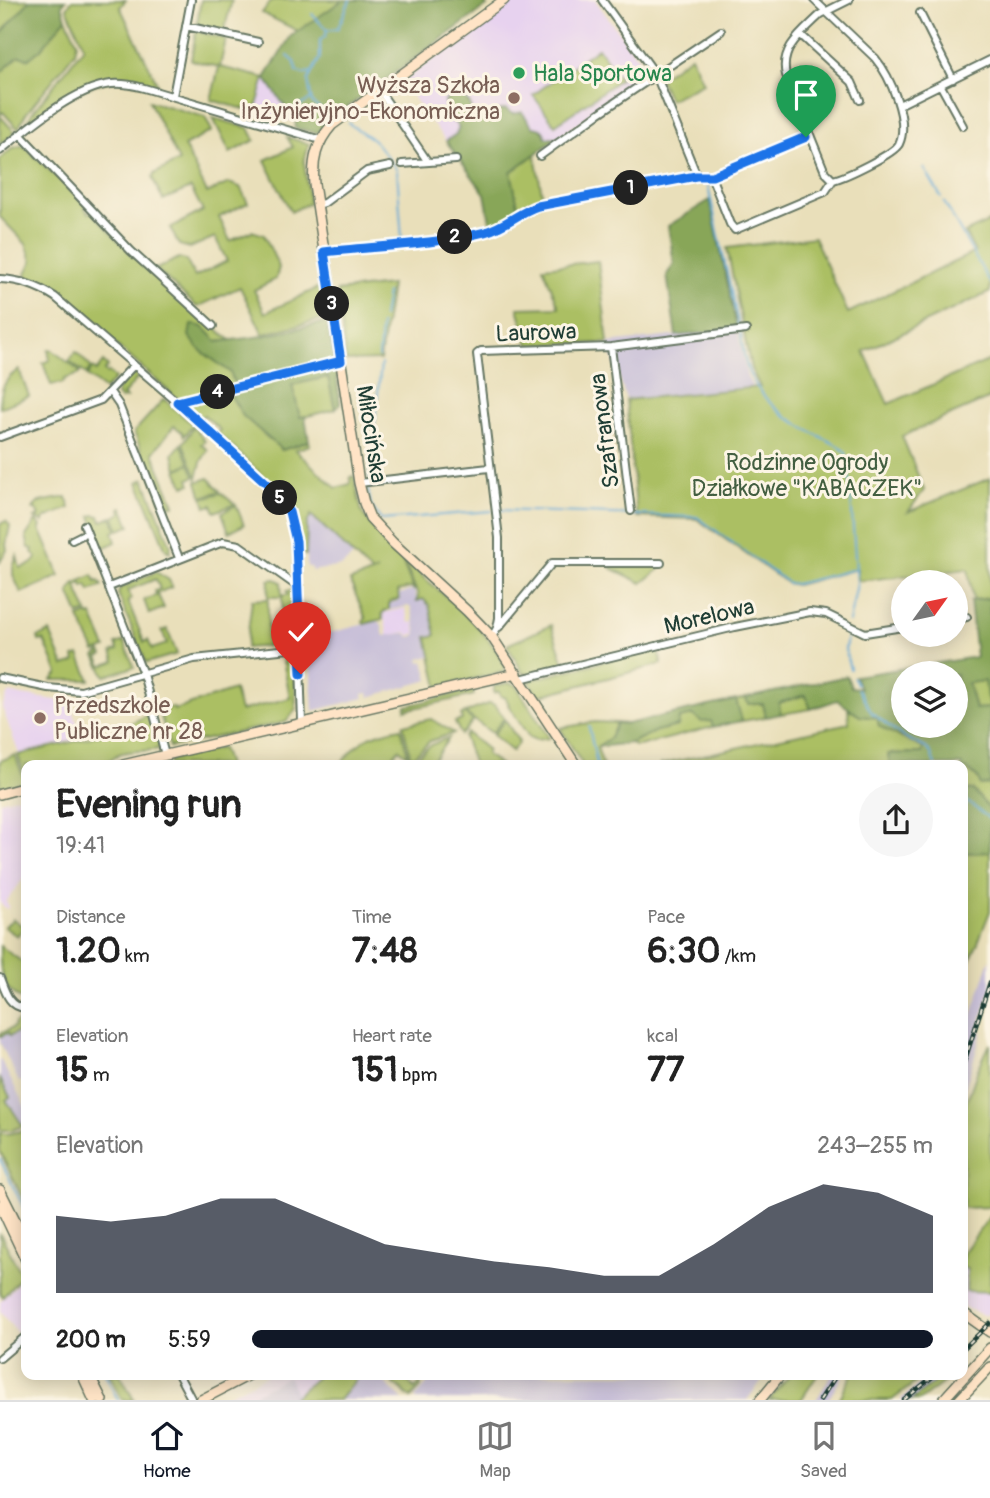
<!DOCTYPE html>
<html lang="en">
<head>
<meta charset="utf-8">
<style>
  body { margin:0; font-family:Pangolin,sans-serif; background:#f6f6f6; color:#222; height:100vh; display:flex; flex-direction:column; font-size:26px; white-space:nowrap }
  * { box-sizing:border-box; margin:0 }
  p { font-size:23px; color:#767676 }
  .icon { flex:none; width:38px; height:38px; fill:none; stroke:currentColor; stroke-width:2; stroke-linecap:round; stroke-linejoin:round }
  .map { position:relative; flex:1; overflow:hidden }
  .sheet { position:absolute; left:21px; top:760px; width:947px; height:620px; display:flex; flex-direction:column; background:#fff; border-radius:14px; box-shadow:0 4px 18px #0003 }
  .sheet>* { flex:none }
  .needle { width:46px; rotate:57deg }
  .tools { position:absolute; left:891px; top:570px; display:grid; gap:14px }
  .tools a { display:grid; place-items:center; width:77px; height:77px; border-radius:50%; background:#fff; box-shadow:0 4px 18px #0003; font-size:35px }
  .pin { position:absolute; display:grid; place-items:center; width:60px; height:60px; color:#fff; margin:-72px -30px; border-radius:50% 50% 50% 0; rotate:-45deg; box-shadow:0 0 7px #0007 }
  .pin .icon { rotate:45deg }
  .km { position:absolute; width:35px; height:35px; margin:-18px; border-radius:50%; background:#222; color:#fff; font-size:19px; line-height:35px; text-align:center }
  .round { display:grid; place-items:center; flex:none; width:74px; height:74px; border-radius:37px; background:#f6f6f6 }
  .head { display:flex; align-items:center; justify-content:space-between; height:119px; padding:0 35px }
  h1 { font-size:38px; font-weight:800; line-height:52px }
  .figures { display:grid; grid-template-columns:repeat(3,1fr); gap:10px; height:119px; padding:7px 35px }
  .figures div { display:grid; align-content:center }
  .figures b { font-size:35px; font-weight:800 }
  .figures small { font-size:19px; font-weight:400 }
  .figures p { font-size:19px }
  .chart { height:196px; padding:14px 35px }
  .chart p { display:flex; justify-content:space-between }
  .chart svg { width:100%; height:126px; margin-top:7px; fill:#111827; opacity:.7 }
  ul { padding:0 35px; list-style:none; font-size:23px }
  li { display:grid; grid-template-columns:112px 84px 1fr; align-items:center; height:52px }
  li i { height:18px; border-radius:9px; background:#111827 }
  .dock { display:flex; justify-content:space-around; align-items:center; height:98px; border-top:2px solid #e0e0e0; background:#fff; font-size:19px; color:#767676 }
  .dock a { display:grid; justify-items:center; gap:4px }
  .dock .on { color:#111827 }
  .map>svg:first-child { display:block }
  .built { fill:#e7d2ef }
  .industrial { fill:#c8bfd8 }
  .green { fill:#abbf63; stroke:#657e4c; stroke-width:2 }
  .forest { fill:#88a659; stroke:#547246; stroke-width:2; fill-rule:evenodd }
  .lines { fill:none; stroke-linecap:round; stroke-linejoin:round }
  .stream { stroke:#5fa8d6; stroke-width:2 }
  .street-casing { stroke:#667663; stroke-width:10 }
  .secondary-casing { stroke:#667663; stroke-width:12 }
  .street { stroke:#fff; stroke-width:6 }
  .secondary { stroke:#ffe4c6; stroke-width:9 }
  .rail-casing { stroke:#1f3d34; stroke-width:4.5 }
  .rail { stroke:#fcf5e5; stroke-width:2; stroke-dasharray:5; stroke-linecap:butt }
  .route-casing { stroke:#fff; stroke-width:14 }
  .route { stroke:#1a73e8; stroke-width:9 }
  .leisure-dot { fill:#2e9e5b; stroke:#fcf5e5; stroke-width:2.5 }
  .education-dot { fill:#8d6e63; stroke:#fcf5e5; stroke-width:2.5 }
  .labels { text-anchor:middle; stroke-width:6; stroke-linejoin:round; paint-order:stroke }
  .leisure-label { font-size:23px; fill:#27864d; stroke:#fcf5e5; text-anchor:start }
  .education-label { font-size:23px; fill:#785e54; stroke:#fcf5e5; text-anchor:end }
  .street-label { font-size:23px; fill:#1f3d34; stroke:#fcf5e5 }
  .park-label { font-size:23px; fill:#425e40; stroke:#fcf5e5 }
</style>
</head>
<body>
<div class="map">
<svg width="990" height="1400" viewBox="0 0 990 1400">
  <rect width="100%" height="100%" fill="#fcf5e5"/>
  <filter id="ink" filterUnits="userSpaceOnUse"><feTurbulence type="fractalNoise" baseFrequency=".0143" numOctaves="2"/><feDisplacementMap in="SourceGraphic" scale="14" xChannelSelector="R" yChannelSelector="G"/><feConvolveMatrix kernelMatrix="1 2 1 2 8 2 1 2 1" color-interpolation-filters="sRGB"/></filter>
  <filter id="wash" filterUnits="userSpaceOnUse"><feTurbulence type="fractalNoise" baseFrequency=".00686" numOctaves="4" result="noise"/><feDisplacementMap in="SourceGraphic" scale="28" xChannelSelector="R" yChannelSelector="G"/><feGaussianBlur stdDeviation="1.57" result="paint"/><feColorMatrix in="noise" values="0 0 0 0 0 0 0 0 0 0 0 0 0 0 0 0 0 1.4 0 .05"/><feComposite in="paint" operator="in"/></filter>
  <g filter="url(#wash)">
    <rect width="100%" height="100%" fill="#e9dfba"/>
    <path class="built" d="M515,0H595L648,72L511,172L519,211L503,222L491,227L485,194L402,82Z
      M265,78L296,122L255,112Z
      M405,608L409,623L414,622L416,633L409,636L406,632L388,636L383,613Z
      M8,693L62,701L72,706L81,738L19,754L2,707Z
      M26,795V875L6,902L9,906L7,909L0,903V801Z
      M962,1268H967V1291L990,1292V1311L986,1316L963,1307Z
      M24,1277L26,1281V1343L0,1312V1302Z
      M268,1374H320L297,1395L287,1377L243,1400H218Z"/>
    <path class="industrial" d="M737,329L747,377L753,388L626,399L608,343Z
      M311,515L353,556L342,566L312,571L311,567H307V523Z
      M414,590L417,600L424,599L429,605L436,635L427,637L431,656L419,659L420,662L424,661L429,680L369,697L368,693L363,694L364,698L313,711L309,638L377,621L381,623L384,636L405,633L410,637L415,636L417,632L411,608L408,606L390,610L389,604L400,600L399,594Z
      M990,959V991L978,1030L982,1032L963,1095V1029L964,1026L968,1027Z
      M25,1025H26V1080L19,1082L0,1042V1037L8,1033L10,1036L26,1028Z
      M0,1059L26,1108V1124L23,1126L6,1099L11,1097L0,1079Z
      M368,1374H376L403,1400H339L359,1375L364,1378Z
      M436,1374H767L747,1400H417L415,1398Z
      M832,1374H844L828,1400H816Z
      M932,1374H946L916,1400H900Z
      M288,1376L297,1395L291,1400H243Z"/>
    <path class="green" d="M0,0H30L0,35Z
      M72,0H126L120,7L158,85L156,88C115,75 97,80 61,102C49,109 38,115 27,123L32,113L84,47L67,8Z
      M201,0H232L224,31L197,24Z
      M272,0H343L298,31L262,13Z
      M66,18L77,42L75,52L25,115L18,129L3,112L0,115V73L20,55L42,48Z
      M196,31L226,39L220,67L265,78L255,112L211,100L219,67L191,60Z
      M598,48L620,79L555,125L533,95Z
      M691,56L703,83L669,100L660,80L663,75Z
      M149,101L205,117L212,131L184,146L207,193L229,183L240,187L248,203L219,217L230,241L252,231L264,235L279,267L276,279L254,290L265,313L322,286L327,318L263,334L240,287L197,307L156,269L179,258L186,260L195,277L227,261L215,237L190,248L179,245L170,228L203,211L191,188L163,200L153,179L154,174L179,161Z
      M0,116L15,132L0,145Z
      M213,118L249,128L255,140L230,153Z
      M287,137L309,144L304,162L309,203L291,212L265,160L293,147Z
      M23,145L86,205L85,209L89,213L92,212L141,264L192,311L231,340L217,342L202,326L200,350L230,372L235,385L179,400L60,296L47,287L28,281L26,273L32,261L26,244L0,217V159L13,148Z
      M535,154L543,200L519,211L511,172Z
      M990,221V292L864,351L888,404L990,360V398L902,436L924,490L908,512L990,478V598L973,600L968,569L858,581L857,569L796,585L787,583L697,519L637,517L626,400L760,387L751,369L727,248L814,237L848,313L975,252L965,233Z
      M598,261L608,343L529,345L518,308L559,307L543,267Z
      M391,285L380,360L346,361L337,291Z
      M51,349L80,372L79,374L65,379L63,383L51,385L43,363L50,360L48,350Z
      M76,352L91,367L86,374L69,361Z
      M103,362L108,367L104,371L107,374L109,372L115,379L105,390L87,376L93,368L96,371Z
      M19,370L29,396L0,408C0,391 4,378 19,370Z
      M134,373L137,375V379L123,395L126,398L121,399L117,395C116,387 126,376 134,373Z
      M328,377L335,409L300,418L291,385Z
      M236,389L282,450L309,441L310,445L295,450L336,488L350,484V477L354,476L362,513L383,540L401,559L414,590L410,588L398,591L399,599L389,602V609L382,613L383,619L364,624L363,621L366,619L350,581L378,571L372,573L311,515L307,523L306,555L302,554L295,515L299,513L286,492L282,494L217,433L220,430L204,415L200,418L184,404Z
      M164,399L193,425L184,436L182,432L174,426L153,453L174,505L167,506L161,502L134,432Z
      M194,427L205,441L201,444L208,450L201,462L197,478L183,443Z
      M181,444L190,463L177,469L173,454Z
      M190,464L195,476L189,479L191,484L184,486L177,470Z
      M209,478L220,491L202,497L197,482Z
      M144,479L171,546L170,552L166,550L138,482Z
      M221,493L235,504L215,512L212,505L206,507L203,498Z
      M67,497L70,508L45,518L43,522L35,518L39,516L35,508L32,509L39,502Z
      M236,505L244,525L229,532L222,513Z
      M122,507L130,526L119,530L114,517L121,513L120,508Z
      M94,515L99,516L102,521L112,517L117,530L113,532L116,542L103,548L91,516Z
      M6,521L10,526L6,545L7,550L0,562V524Z
      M36,521L41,526L40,529L60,576L21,593L13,575V567L17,556L20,568L31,564L37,558L32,552L33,549L29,548L26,536Z
      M404,561C431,584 497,635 505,669L503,672L438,687L427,637L436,635L429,605L423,599L417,601L418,595Z
      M609,562L660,565V569L642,583L611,568Z
      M156,572L169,580L172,587L156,594L155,591L160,589L156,579L128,590L131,599L128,601L144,642L148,640L152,649L167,644L162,631L167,629L177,654L146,663L118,594L120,588Z
      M93,575L96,582L99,581L102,586L90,591L87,585L83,587L82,583L76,586L87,612L79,615L69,592L75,583Z
      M275,579L281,582L282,597H268L269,580Z
      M290,590L293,596L294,637L291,643L285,645L279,641H283L282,599L283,595H288L287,591Z
      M158,595L164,608L149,614L144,600Z
      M268,599V646L246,648L252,600Z
      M88,614L89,616L92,615L106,648L95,652L79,618Z
      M551,625L565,666L533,673H523L507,645Z
      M50,632L64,666L75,662L74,657L79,655L90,680H52L58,673L44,640L39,641L38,637Z
      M124,641L134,667L105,676L95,656L101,652L103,655L98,657L102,666L115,661L112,652L118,650L116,644Z
      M657,648L662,664L538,696L529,682L534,679Z
      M283,652L291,655L294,659L296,709L286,722L170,747L158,707L160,706L162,710L173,707L174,710L234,690L240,711L290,698L282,655H279Z
      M986,681L990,708L975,709L968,683Z
      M509,683L516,685L549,738L536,740L529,737L508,705L509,704L505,697H502L498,691L494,693V686Z
      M473,690L474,695L405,710L406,706Z
      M806,695L811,709L781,714L778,703Z
      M746,698L748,704H763L766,717L742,721L736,700Z
      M490,703L496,706L504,718L492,733L465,713Z
      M848,709L860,716L878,718L879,726C893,735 908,740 923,748L922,753L888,754L890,765H659L849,723Z
      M150,713L153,717L161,748C148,753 132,749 119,754C113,757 107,763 98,765H26V779L18,755C59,744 114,736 150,713Z
      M465,714L473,721L461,735L455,722L462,720L461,715Z
      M694,715L711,720L713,727L639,746H634L631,743L656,731L678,726L679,718Z
      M431,719L454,733L430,741L411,759L403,725Z
      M505,720L519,742L512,751L493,735Z
      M595,722L617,723L610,738L597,747L603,765H583L560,728Z
      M401,728L408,756L399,749L386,765H345L342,762C364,737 367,735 401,728Z
      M467,733L488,750L486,754L500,765H474L464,737Z
      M449,738L430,765H411C422,750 431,743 449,738Z
      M222,748L228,765H170L169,760Z
      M15,755L25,782L0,788V761Z
      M966,769L978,778L981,785L990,784V810L973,790L963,792L967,799L963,801V770Z
      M963,846L967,853L990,852V911L977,945L963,975Z
      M13,919L24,927L17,936L4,927Z
      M0,946L25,964L26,1002C0,990 0,974 0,946Z
      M26,1017V1028L10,1036L8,1033L0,1037V1034L14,1027L15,1023Z
      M990,1044V1207L963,1208V1112L978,1069Z
      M0,1079L10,1097L6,1100L23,1126L12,1130H0Z
      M26,1130V1206L0,1151V1133L7,1134Z
      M990,1216V1292L966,1291L967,1269L963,1268V1253Z
      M0,1233L22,1276L3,1297L0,1293Z
      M109,1374H120L134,1400H122Z
      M320,1374H360L339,1400H291Z
      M791,1374H818L801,1400H769Z
      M852,1374H927L892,1400H839Z
      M945,1374H955L920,1400H912Z
      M400,1375L415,1388L420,1383L421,1387L411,1398L393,1383Z"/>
    <path class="forest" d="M30,0H66L62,5L66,18L42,48L29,59L19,56L0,73V35Z
      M343,0H484L487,6L331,119L317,133L295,128L296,122L265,78L291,36Z
      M457,90L470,104L472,122L487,115L492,117L494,112L506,109L512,114L522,112L533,127C541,128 544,130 546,138L558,137L511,172L519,211L509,219L491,227L485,194L446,141L456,134L459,127L446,114L445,101Z
      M710,200L737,329L676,336L667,275L674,263L668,226Z
      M327,322L336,366L340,404L335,409L328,377L292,385L300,417L305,416L309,441L282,450L243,416L231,396L237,390L230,372L200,350L189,336L191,325C204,324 209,333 217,342L263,336Z
      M990,598V700L987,698L985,681L968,683L975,709L990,708V784L980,785L978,778L967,769L963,770L962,765H890L888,754L922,753L923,748C908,740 893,735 879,726L877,718L860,716L837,700L811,709L805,695L779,703L781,714L766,717L763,704H748L746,698L847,676L851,687L860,688L855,676L976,657L970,601ZM903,674H956V726H903Z
      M736,700L742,721L713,727L711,721L702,722L693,715L679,718L678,726L656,731L631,743L597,747L610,738L617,723L627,724Z
      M964,790H973L990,810V852L966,853L963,846V801L967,799Z"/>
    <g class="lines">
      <path class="stream" d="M312,14L327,30
        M288,56L295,62L296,71L303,74L311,72
        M292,110L310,100
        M331,117L312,103L308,80L320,58V40L325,37L327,30L338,28L350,0
        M348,123L375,141L397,170L402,240
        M924,168L941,197
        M708,186L739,327
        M944,202L990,283
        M383,317L387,293
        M740,332C743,346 744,363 750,375C768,412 805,429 839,446L846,453L849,471L856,569L857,584L849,622
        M379,357L381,325
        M369,478L381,364
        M367,485L371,506L381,520L492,511
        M500,510L697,517L788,583L796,584L856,569
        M848,631L845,649L850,669
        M853,677L857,684
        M858,689L872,713L902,736L926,748L931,753L935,765
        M589,727L597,765
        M962,798L990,819
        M0,1159L26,1213
        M105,1374L118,1400"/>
    </g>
  </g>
  <g filter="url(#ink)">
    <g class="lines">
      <g class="street-casing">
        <path id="street" d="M602,0L656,75L697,176
          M814,0L875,58C890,76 910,121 899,144C894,154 845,177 833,180L825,172L786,75C779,48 804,31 821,14L849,0
          M920,13L953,79
          M186,26L258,42
          M801,35L852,82L860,100
          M941,86L963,126
          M379,90L428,162
          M173,96L191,0
          M899,105L990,60
          M20,134L131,251L213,326
          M0,151C28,128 74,88 111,84C122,83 133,85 144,88L321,140
          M540,156L598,114L721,31
          M402,164L456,160
          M711,176L730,224L735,230L825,192L833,180
          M317,205L324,203L367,171L390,166
          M324,252L424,242L475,234L505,225L529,208L538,206L697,176H711L810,135
          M0,279C21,280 38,286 55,297L198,420L272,488C286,505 293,519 296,541L302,723
          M611,347L631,511
          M110,392L119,405L179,558
          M177,402L341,361
          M0,437L101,400L134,365
          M359,483L489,468
          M84,525L143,674L165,755
          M72,540L82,535
          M109,587L223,542L239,545L298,587
          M956,619L967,617
          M499,627L552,563H661
          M492,637L497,628L499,618V538L477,354L481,351L611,347L746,330
          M0,678L48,688L81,691L194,659L299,648
          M520,679L735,627L810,612L826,614L865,633L903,627
          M0,978C5,991 9,1007 25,1008
          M0,1358L26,1336
          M178,1374L192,1400"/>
      </g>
      <g class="secondary-casing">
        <path id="secondary" d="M504,0L332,125C316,143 312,161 314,184L359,483L364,503L370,518L393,543L467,611L492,637L576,765
          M123,765L517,673
          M0,794L26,787
          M0,1190L26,1242
          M0,1205L26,1260
          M962,1312L990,1332
          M82,1374L94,1400
          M89,1374L102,1400
          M201,1400L251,1374
          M760,1400L781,1374
          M943,1400L990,1348
          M959,1400L990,1367"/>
      </g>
      <use href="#street" class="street"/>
      <use href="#secondary" class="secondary"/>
      <g class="rail-casing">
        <path id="rail" d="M962,1069L990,982
          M962,1350L990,1323
          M820,1400L837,1374
          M904,1400L936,1374"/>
      </g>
      <use href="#rail" class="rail"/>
    </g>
  </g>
  <g class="lines" filter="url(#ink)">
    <g class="route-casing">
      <path id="route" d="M301,674L296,541L289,512L272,488L177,402L341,361L324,252C377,246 433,245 485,232C505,227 519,212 538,206L696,176H712L806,137"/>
    </g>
    <use href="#route" class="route"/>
  </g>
  <circle class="leisure-dot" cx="519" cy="73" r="7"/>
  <g class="education-dot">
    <circle cx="514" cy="98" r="7"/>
    <circle cx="40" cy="718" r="7"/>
  </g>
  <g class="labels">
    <g class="leisure-label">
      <text x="533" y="81">Hala Sportowa</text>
    </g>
    <g class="education-label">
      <text x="500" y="93">Wyższa Szkoła<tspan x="500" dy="26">Inżynieryjno-Ekonomiczna</tspan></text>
      <text x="54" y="713" text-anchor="start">Przedszkole<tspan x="54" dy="26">Publiczne nr 28</tspan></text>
    </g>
    <g class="street-label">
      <text transform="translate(536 332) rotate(-2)" y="8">Laurowa</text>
      <text transform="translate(604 431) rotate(-97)" y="8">Szafranowa</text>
      <text transform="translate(372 434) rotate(81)" y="8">Miłocińska</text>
      <text transform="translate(709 616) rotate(-13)" y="8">Morelowa</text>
    </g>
    <g class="park-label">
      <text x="807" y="470">Rodzinne Ogrody<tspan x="807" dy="26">Działkowe "KABACZEK"</tspan></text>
    </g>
  </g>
</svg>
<div class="tools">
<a><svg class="needle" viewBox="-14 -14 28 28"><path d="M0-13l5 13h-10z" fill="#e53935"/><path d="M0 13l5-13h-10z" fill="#767676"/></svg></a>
<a><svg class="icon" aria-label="layers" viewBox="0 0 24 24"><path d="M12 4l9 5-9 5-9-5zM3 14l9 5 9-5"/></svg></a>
</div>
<div class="pin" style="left:806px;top:137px;background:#1e9e55"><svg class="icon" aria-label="arrive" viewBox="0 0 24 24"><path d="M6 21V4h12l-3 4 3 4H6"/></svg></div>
<div class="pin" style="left:301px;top:674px;background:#d93025"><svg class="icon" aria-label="check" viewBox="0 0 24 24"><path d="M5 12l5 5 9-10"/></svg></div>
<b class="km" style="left:631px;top:188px">1</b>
<b class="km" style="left:455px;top:237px">2</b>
<b class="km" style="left:332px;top:304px">3</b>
<b class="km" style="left:218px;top:392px">4</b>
<b class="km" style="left:280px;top:498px">5</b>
<section class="sheet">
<div class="head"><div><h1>Evening run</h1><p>19:41</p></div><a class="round"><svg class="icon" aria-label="share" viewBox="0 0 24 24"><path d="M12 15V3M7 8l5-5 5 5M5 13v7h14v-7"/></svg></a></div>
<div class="figures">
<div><p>Distance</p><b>1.20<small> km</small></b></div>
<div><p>Time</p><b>7:48</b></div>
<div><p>Pace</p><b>6:30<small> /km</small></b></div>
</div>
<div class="figures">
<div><p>Elevation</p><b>15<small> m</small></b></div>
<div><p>Heart rate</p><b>151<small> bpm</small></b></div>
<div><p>kcal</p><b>77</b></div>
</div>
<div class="chart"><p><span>Elevation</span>243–255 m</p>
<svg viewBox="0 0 160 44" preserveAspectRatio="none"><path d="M0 44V17L10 19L20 17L30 11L40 11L50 19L60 27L70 30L80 33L90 35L100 38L110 38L120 27L130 14L140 6L150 9L160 17V44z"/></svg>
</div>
<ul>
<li><b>200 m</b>5:59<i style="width:100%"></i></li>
</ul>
</section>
</div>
<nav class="dock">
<a class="on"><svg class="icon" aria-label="home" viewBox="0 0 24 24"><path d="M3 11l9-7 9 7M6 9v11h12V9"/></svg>Home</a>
<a><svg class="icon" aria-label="map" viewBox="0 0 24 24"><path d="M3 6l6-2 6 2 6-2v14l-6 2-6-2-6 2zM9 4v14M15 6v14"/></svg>Map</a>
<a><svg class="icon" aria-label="saved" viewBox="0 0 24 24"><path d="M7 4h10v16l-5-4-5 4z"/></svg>Saved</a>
</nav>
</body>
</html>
